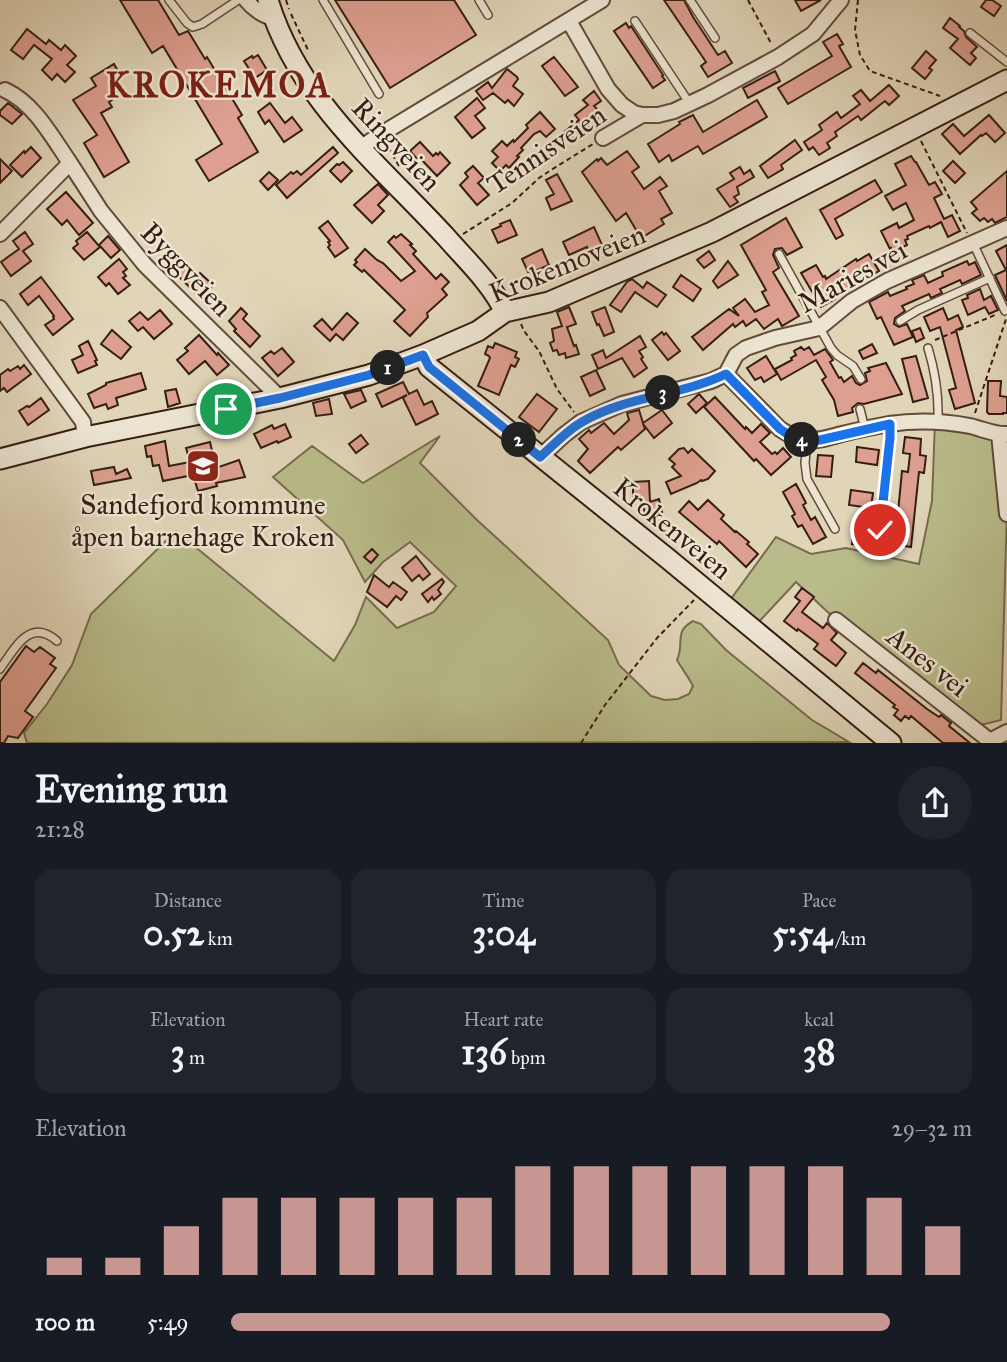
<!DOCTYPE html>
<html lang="en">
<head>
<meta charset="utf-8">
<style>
  body { margin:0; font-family:"IM FELL Great Primer",serif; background:#20242c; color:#f1f3f6; height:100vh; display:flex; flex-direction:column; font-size:26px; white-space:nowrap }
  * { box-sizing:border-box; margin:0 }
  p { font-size:23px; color:#9ea1a6 }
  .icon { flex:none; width:38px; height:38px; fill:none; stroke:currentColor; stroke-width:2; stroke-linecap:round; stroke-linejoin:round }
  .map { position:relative; height:743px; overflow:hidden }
  .panel { display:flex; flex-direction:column; background:#171b24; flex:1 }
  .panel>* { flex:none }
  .pin { position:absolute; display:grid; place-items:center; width:60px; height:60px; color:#fff; margin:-30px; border:4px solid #fff; border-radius:50%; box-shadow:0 2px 7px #0007 }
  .km { position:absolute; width:35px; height:35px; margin:-18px; border-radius:50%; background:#222; color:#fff; font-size:19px; line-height:35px; text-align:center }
  .round { display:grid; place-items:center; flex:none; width:74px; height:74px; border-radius:37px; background:#20242c }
  .summary { display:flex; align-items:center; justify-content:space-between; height:119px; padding:0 35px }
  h1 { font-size:38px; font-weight:800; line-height:52px }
  .stats { display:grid; grid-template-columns:repeat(3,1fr); gap:10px; height:119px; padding:7px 35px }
  .stats div { display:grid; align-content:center; border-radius:18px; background:#20242c; text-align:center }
  .stats b { font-size:35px; font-weight:800 }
  .stats small { font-size:19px; font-weight:400 }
  .stats p { font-size:19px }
  .chart { height:196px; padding:14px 35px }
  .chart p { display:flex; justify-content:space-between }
  .chart svg { width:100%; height:126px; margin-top:7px; stroke:#c59692; stroke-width:6 }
  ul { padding:0 35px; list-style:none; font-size:23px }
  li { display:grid; grid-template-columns:112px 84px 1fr; align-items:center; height:52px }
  li i { height:18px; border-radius:9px; background:#c59692 }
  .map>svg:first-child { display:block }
  .green { fill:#b9bb8a; stroke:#786c4e; stroke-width:2 }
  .building { fill:#dd9f8f; stroke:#361d13; stroke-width:2 }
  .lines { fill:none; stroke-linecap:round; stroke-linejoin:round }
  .lane-casing { stroke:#614b3c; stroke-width:10 }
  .street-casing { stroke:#614b3c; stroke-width:18 }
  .secondary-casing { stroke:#361d13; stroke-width:23 }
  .path { stroke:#361d13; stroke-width:2; stroke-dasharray:5 3.5; stroke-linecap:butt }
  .lane { stroke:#ece4d1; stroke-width:7 }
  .street { stroke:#ece4d1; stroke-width:14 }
  .secondary { stroke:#ece4d1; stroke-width:19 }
  .route-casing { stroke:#fff; stroke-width:14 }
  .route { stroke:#1a73e8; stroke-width:9 }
  .labels { text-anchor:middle; stroke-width:5; stroke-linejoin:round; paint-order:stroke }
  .street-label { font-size:28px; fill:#361d13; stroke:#ece4d1 }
  .poi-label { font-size:28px; fill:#361d13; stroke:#ece4d1 }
  .district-label { font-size:35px; font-weight:bold; letter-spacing:2px; fill:#7a1f14; stroke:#ece4d1 }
</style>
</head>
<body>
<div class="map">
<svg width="1007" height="743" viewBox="0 0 1007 743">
  <rect width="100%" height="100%" fill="#e1d5b8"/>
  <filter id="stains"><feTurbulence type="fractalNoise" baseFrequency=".00286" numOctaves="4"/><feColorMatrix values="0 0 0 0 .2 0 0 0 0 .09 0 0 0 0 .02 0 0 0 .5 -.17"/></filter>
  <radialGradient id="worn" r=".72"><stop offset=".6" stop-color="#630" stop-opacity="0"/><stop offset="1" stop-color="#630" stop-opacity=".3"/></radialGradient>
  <path class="green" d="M935,422L999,434L1007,509L1001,720L973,727L836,620L796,582L755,626L728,603L776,537L811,554L846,548L919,564L932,501Z
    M440,436L420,463L477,520L608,640L619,665L651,696L665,700L678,699L689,694L693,686C688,676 682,669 677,660C685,643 673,632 693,621L701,624L726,650L812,720L849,742L27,743L24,733L47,704L72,665L91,614L176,531L334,661L355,625L366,597L397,628L434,612L456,586L410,542L383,562L365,582L343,540L273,477L312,446L363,483Z"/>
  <path class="building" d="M120,0H158L179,35L188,31L205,59L207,57L242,115L238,118L258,152L209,181L196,160L222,144L163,46L152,53Z
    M335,0H454L476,35L390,88Z
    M664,0H684L693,17L718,55L725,51L732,63L708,77L701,66L706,62Z
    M795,0H821L801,11Z
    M986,0H992L1001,6L994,16L981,7Z
    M950,18L960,26L959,27L964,31L966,37L977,47L971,53L976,58L970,65L950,48L958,39L943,28Z
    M626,23L629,28L631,26L663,75L662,76L665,80L653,88L614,31Z
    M27,29L46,44L49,40L61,50L65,45L76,56L67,65L75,72L65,82L57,74L52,80L42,70L52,59L34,45L23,59L11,50Z
    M837,34L843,44L839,46L851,67L788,104L778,88L832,56L823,42Z
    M926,51L936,60L929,68L932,70L925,79L912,68Z
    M258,55L267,70L255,78L244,61L252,56L253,58Z
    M554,57L578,87L565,96L542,66Z
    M114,64L119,73L113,77L123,93L109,102L112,107L101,113L129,162L104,177L84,143L97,135L73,100L96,86L91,78Z
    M507,69L517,77L518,79L513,86L523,94L514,106L508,100L505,103L493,93L483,100L476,91L488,82L492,88Z
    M775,71L780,81L748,98L743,88Z
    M889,85L899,96L889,105L885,101L861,120L858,116L835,132L837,136L827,143L830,148L819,155L813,147L809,150L804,142L822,130L819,125L837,112L841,118L860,104L853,96L861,90L870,101Z
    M594,91L601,101L594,106L597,109L596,111L600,117L569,140L563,133L579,120L575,115L588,105L583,100Z
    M477,98L485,108L475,116L485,128L472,138L455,117Z
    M757,100L767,117L703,154L698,146L672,161L669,155L659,162L648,144L680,124L679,122L693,115L703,132Z
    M8,103L22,114L12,124L0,115V111Z
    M270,103L285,123L292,117L302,130L284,142L269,120L265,124L258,112Z
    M540,112L555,129L546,137L540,131L534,134L521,148L523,150L517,156L519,157L509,168L506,165L500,171L492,163L498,157L492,151L502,141L507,146L513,140L514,142L528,128L526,125Z
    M989,115L1005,133L995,142L986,133L982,136L981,135L960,154L942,134L953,124L964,136Z
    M795,140L802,150L781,165L783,169L768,178L760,166Z
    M420,142L433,156L436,153L438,155L440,152L450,163L437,176L420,158L418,160L410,151Z
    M31,147L41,158L22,177L10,165L24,151L25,153Z
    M333,147L338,153L287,198L276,185L291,172L293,174L297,171L301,175Z
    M627,151L639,167L632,172L644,189L660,177L667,186L659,191L672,213L661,219L664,224L641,238L626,213L616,221L582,172L597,159L598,161L601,158L607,165Z
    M911,156L915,162H916L929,185L935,182L942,194L934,198L944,219L952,215L960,231L948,237L941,222L930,228L929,226L907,236L908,239L905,240L907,245L893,252L891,248L890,249L881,231L897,223L899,228L914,220L906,203L893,210L885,196L906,185L895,164Z
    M0,159L12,171L0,183Z
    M953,161L965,173L955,183L943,171Z
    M343,162L352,171L341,182L330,171L337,164L339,165Z
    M473,166L484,178L478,183L489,195L477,205L460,185L468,177L465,173Z
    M740,167L744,174L750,170L754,177L737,187L739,194L734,197L738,202L730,207L717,189L734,179L730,173Z
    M1007,171V217L995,223L992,219L988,222L984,218L980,221L972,213L977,209L971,202Z
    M269,172L278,180L268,190L260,181Z
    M557,174L572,201L551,210L546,198L554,194L546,180Z
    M875,180L882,192L835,219L843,235L836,239L820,210Z
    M378,184L388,195L378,205L384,211L372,223L354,205Z
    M66,192L93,223L79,235L67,220L62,225L47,209Z
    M786,218L802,247L787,255L782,248L775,249L773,255L779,268L773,272L799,316L782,326L778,319L764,329L756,319L746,326L743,321L735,327L733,324L703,350L692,337L729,309L739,316L733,308L745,299L755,312L769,305L762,292L766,290L741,245Z
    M510,220L517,235L498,243L492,230L501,226L500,224Z
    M328,221L348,248L335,257L328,247L330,245L328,242L330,241L319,228Z
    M594,227L602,245L588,251L587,247L569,255L563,242Z
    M25,232L33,244L23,251L31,261L11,276L1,262L19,249L13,241Z
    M87,232L100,247L84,260L73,248L78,244L76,241Z
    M401,234L412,244L410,245L416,251L413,254L436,279L441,274L449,282L442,289L447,295L427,313L428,317L410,336L394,321L405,310L364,270L362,272L354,265L357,262L355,260L365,249L377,260L383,263L401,281L415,271L388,242L394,236L396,238Z
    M108,236L120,250L111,258L99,245Z
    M1007,245V301L995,275L1006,270L996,251Z
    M542,249L549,265L535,271L534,269L528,272L522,259Z
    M709,251L715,260L704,268L697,260Z
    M869,254L879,271L834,297L835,299L821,307L801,273L816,265L823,277L825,276L826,279L856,259L857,261Z
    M119,259L127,269L123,272L126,276L123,278L130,285L118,294L109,283L106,286L98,277Z
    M728,261L738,275L718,288L713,281Z
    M967,261L969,265L975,262L981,275L962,284L960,280L940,289L942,293L931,298L929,294L902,306L905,311L895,318L894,324L899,327L907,324L913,337L894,345L881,317L877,319L869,302L888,292L890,296L907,289L906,287L914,284L912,280L924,275L928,283L943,276L942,272Z
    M184,266L196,278L200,273L213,285L201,298L176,274Z
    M681,275L701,289L693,301L673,287Z
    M41,277L73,319L53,335L45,325L54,319L53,317L54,316L39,296L28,305L20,294Z
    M632,279L643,288L647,282L666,295L657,307L635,292L621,312L610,305L627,282Z
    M980,289L984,300L991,296L998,310L989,314L985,307L968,315L962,300L968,298L967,295Z
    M569,307L576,324L567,327L574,346L576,345L579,354L566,358L565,353L559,355L557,350L553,351L550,343L554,341L552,329L562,326L557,312Z
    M605,307L614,332L604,336L599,324L597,325L592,312Z
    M241,308L247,314L243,319L260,336L250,347L234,331L236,329L229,321Z
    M943,308L948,320L958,315L963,327L956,330L975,403L955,409L949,390L956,388L940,327L930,331L924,317Z
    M160,310L172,324L154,339L143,327L138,331L129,321L140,312L148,320Z
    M347,313L358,323L343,340L336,334L330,341L314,326L322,319L332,330Z
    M920,328L924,338L916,342L912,331Z
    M112,330L131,347L121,359L101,344Z
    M662,332L664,335L666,333L680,351L668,360L652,340Z
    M199,335L217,355L218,353L229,365L217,375L205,361L189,374L177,360L188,351L185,348Z
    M640,336L646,347L639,351L643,357L641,359L647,368L634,377L622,358L598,369L592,355L603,350L606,358Z
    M88,341L97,360L95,361L97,365L78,373L72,360L83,355L79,346Z
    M495,343L517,352L515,357L519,359L515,367L511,365L499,395L478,386L490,358L489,356L485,354L488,346L493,348Z
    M872,344L877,353L863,359L859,351Z
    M801,347L804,350L809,347L814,355L825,349L833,360L830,362L839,378L841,377L844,382L852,376L856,383L860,385L867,381L865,373L870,371L868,368L886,363L902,394L864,404L858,403L852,408L853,412L838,416L834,400L822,380L826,377L816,360L781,380L775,369L792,360L791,358L796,355L794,351Z
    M282,348L294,362L278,376L262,358L271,351L274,354Z
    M766,356L777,374L764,382L761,377L755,380L747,368Z
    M916,356L928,398L913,402L902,359Z
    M24,365L31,374L7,392L4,388L0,391V375L8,369L10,371L18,366L20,369Z
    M596,370L605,389L590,396L581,377Z
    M141,373L146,389L116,398L118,405L108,409L106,404L94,408L88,394L106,385V383Z
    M988,381H1001L1000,396L1007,397V413H1003V414H989L987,412Z
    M403,382L409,394L417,390L424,405L432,401L438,414L416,425L403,398L407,395L382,407L376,394Z
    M176,389L180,403L168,407L165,391Z
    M361,390L366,401L351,408L344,394Z
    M537,394L557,409L539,432L519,417Z
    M699,394L707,403L696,413L688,404Z
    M715,397L745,429L746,427L752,433L761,424L770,433L760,442L772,454L775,452L777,454L783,448L791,457L771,475L756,459L754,461L704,407Z
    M41,398L49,410L28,425L19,411L27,406L29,407Z
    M329,399L332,414L316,416L313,403Z
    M639,410L643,423L662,410L672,423L654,438L643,424L645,429L621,450L618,447L590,473L578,461L588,449L579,439L589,430L591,433L604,423L614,434L629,420L627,413Z
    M285,424L291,437L278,443L277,441L261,448L254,434L272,425L274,429Z
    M361,435L368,444L356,453L349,444Z
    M905,437L921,439L920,455L926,456L924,473L919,472L911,547L892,544L893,533H896L902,471L908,472L910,454L903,453Z
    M165,441L169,466L190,462L186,448L210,442L216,468L239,460L245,477L216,483L217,486L198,491L193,475L163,481L159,465L153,466L151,456L147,457L145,446Z
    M857,447L879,450L877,465L856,462Z
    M684,448L688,453L692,449L715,471L708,479L702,481L701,480L697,483L671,494L666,482L681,476L672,467L675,464L669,459L679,449Z
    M818,455L833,456L831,477L816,476Z
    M114,467L116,474L127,469L131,478L94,485L91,471Z
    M649,481L650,502L659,499L662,512L650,514V521H647L641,498H633V482Z
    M796,484L806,503L803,505L811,520L815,517L826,537L813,544L802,525L798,527L792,516L795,514L783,492Z
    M851,490L873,493L871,508L849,505Z
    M708,500L724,515L721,519L735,532L736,531L749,542L747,544L758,554L746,567L719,541L717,544L679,512L689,501L698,510Z
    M854,528L870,529L869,537L889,540L888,554L868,552L869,546L852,544Z
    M372,549L378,555L371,563L364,557Z
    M416,556L430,574L423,580L419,575L412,581L402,568Z
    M374,575L389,587L393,582L407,592L401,600L396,596L387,607L367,592Z
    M442,579L444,582L438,590L441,594L434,600L432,597L428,602L422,594Z
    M802,588L814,597L802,612L823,628L827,623L837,633L831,640L846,653L836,666L814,649L818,644L798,629L797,631L784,621L800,601L795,597Z
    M26,646L34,652L40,647L55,658L50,664L56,668L25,711L33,717L18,738L8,736L4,743H0V682Z
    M863,663L876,673L878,670L927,709L939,717L941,715L951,723L949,726L970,743H943L911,716L909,719L905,716L901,721L894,715L898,710L893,707L895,705L855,673Z"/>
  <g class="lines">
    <g class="lane-casing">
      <path id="lane" d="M169,0L187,23L193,27L202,24L238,0
        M323,0L379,94
        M479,0L488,15
        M690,0L715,38
        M635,21L690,104
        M970,33L1007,62
        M973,243L1005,311
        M779,254L831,348L837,355L853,366L861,379
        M900,321L918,310L990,278
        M928,348C936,374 939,395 938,422
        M860,409L865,429
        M807,441L805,463L807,479L835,529
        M880,530L890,438V424
        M0,669C15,648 30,617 57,641"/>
    </g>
    <g class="street-casing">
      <path id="street" d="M246,0C254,10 262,14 274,19
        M569,21L608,89L622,105L634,113L642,115H658L674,111L708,95L778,57L813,34L841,0
        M603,138L642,115
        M360,148L378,136L602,0
        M70,163L101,211L145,265L280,398
        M0,234L70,163C52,137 35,104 5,90
        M0,308L83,422L85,437
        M726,374L780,429C788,434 795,439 805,440C817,442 830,437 842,434C858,430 873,427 889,424C916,420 944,421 970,426C983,429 994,435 1007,434
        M999,434L1007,514
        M540,457L564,435L581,422L622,404L711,381L726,374L736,355L746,348L775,338L819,328L852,301L887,281L1007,228
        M836,620L990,741L1007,732"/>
    </g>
    <g class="secondary-casing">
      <path id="secondary" d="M268,0C298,100 378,163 446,237C467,261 491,283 505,312
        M423,355L429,367L667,558L891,743
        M0,459L85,437L280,398L369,375L423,355L478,331L505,312L549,302L712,232L1007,80"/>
    </g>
    <path class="path" d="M286,0L289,9
      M748,0L772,45
      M858,0L855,30L860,55L870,71L940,96
      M291,14L308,50
      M921,141L967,233
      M388,147L399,166
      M463,234L512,203L539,178L551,170L593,144
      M521,324L524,331L539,351L557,389L574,412
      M935,340L995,315
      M975,413L1006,319
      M581,743L605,705L657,638L694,600"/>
    <use href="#lane" class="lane"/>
    <use href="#street" class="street"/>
    <use href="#secondary" class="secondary"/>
  </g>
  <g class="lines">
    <g class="route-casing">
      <path id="route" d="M226,409L280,398L369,375L423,355L429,367L540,457C554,445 566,431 582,422C626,396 680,396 726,374L780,429L789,435L807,441L820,440L890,424V438L880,530"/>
    </g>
    <use href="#route" class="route"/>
  </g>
  <defs>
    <g id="school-square" transform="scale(1.75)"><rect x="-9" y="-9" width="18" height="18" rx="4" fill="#8f2418" stroke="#ece4d1"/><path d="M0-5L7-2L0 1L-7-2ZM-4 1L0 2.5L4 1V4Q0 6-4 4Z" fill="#fff"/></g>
  </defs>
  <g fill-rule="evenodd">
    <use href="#school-square" x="203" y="466"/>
  </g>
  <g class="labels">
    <g class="street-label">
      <text transform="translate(397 144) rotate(47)" y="10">Ringveien</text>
      <text transform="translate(546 149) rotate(-34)" y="10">Tennisveien</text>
      <text transform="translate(567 263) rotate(-22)" y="10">Krokemoveien</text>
      <text transform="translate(187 269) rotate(46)" y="10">Byggveien</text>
      <text transform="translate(852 276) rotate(-29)" y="10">Maries vei</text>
      <text transform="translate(673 528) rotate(39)" y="10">Krokenveien</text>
      <text transform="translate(928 661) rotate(38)" y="10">Anes vei</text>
    </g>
    <g class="poi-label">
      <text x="203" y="514">Sandefjord kommune<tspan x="203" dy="32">åpen barnehage Kroken</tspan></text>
    </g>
    <g class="district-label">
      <text x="219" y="97">KROKEMOA</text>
    </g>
  </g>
  <rect width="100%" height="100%" filter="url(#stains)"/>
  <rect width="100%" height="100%" fill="url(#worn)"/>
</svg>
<div class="pin" style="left:226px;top:409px;background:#1e9e55"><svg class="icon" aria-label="arrive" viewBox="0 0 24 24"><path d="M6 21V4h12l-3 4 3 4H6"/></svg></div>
<div class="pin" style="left:880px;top:530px;background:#d93025"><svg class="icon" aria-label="check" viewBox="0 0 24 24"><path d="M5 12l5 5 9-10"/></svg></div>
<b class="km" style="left:388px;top:368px">1</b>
<b class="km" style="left:519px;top:440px">2</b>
<b class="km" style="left:663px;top:393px">3</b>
<b class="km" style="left:802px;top:440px">4</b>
</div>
<section class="panel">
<div class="summary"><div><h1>Evening run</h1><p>21:28</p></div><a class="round"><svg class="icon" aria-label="share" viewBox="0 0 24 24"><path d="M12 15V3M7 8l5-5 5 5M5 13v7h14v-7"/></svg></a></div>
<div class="stats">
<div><p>Distance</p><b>0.52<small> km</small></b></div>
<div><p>Time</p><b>3:04</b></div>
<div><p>Pace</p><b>5:54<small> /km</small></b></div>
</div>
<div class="stats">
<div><p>Elevation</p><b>3<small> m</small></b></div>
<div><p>Heart rate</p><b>136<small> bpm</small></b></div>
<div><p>kcal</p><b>38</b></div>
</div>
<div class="chart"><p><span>Elevation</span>29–32 m</p>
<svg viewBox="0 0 160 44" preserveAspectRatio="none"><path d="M5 44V38M15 44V38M25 44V27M35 44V17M45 44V17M55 44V17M65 44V17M75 44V17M85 44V6M95 44V6M105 44V6M115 44V6M125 44V6M135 44V6M145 44V17M155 44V27"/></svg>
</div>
<ul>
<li><b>100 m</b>5:49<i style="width:89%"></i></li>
</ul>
</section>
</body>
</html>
